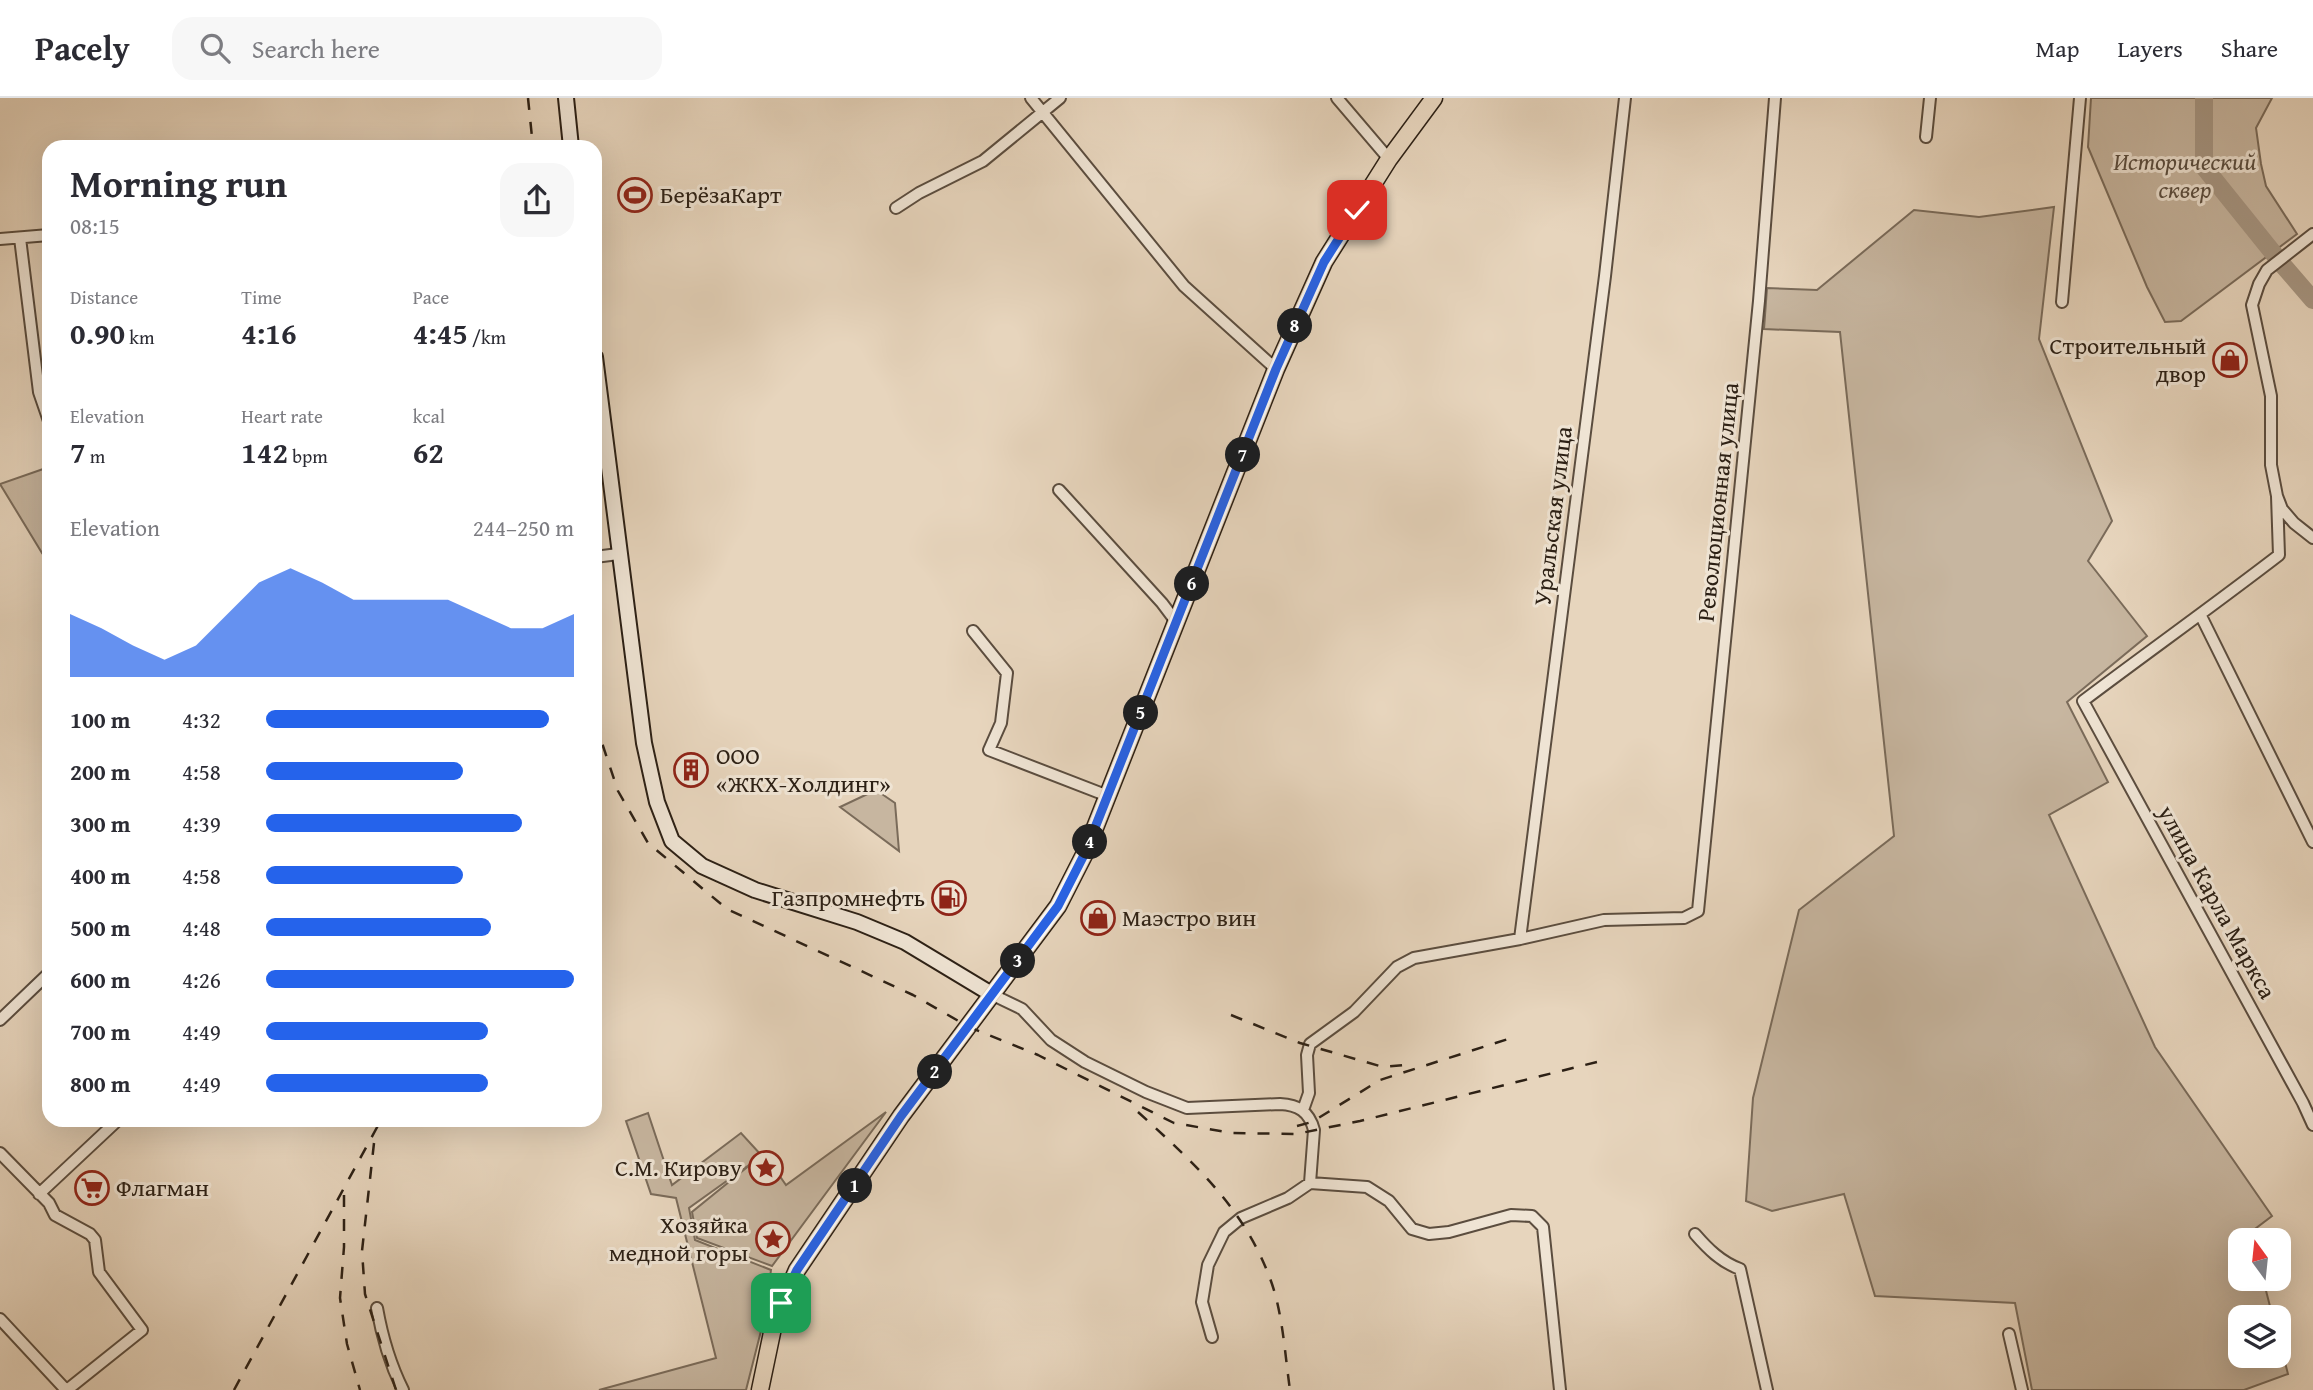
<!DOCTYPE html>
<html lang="en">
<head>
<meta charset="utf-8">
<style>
  body { margin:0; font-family:"Gentium Book Plus",serif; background:#f7f7f7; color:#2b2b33; height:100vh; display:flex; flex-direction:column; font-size:26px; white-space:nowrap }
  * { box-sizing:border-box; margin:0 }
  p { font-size:23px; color:#7c7c81 }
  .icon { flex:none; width:38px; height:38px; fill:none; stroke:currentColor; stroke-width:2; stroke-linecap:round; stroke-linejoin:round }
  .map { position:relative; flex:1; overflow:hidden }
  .details { position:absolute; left:42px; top:42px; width:560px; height:987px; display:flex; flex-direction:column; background:#fff; border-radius:21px; box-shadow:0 7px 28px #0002 }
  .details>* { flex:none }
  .needle { width:46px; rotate:345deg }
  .tools { position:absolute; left:2228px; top:1130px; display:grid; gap:14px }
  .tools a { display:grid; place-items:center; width:63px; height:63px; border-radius:14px; background:#fff; box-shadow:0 7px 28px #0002; font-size:35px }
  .pin { position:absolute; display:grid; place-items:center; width:60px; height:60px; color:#fff; margin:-30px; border-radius:14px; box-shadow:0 4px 10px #0006 }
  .km { position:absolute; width:35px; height:35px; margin:-18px; border-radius:50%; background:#222; color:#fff; font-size:19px; line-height:35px; text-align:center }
  .round { display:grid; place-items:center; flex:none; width:74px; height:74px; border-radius:21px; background:#f7f7f7 }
  .summary { display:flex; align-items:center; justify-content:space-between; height:119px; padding:0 28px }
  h1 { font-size:38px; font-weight:700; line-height:52px }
  .figures { display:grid; grid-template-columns:repeat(3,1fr); gap:10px; height:119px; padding:7px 28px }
  .figures div { display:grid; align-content:center }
  .figures b { font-size:30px; font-weight:700 }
  .figures small { font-size:19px; font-weight:400 }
  .figures p { font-size:19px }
  .chart { height:196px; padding:14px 28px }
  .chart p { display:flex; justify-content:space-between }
  .chart svg { width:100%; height:126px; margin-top:7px; fill:#2563eb; opacity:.7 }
  ul { padding:0 28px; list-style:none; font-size:23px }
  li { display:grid; grid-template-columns:112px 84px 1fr; align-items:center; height:52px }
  li i { height:18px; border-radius:9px; background:#2563eb }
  header { display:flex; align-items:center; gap:42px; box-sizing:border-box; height:98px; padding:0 35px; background:#fff; border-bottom:2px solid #e1e1e2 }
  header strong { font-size:33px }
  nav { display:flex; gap:38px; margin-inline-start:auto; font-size:24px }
  .search { width:490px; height:63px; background:#f7f7f7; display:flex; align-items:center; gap:18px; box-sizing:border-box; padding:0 24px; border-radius:21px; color:#7c7c81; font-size:26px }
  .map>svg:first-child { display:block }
  .green { fill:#c7b6a0; stroke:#7a6b5a; stroke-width:2 }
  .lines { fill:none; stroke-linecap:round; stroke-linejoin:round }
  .river { stroke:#a79784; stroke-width:18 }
  .street-casing { stroke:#5b4d3f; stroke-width:14 }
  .secondary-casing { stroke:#2c2015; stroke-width:18 }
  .primary-casing { stroke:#2c2015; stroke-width:19 }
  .street { stroke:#efe4d4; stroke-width:10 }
  .secondary { stroke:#efe4d4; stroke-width:14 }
  .primary { stroke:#e7d5bd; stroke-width:16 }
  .rail { stroke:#2c2015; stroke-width:2.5; stroke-dasharray:12 12; stroke-linecap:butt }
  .route-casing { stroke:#fff; stroke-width:14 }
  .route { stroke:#2563eb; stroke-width:9 }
  .labels { text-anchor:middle; stroke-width:6; stroke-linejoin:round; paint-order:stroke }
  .park-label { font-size:24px; font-style:italic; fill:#5a4d3f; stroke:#efe4d4 }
  .poi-label { font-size:24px; fill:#2c2015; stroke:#efe4d4; text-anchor:start }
  .street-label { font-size:24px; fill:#2c2015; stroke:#efe4d4 }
</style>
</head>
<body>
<header>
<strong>Pacely</strong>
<div class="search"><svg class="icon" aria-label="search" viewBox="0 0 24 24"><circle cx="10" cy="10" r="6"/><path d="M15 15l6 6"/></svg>Search here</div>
<nav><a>Map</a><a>Layers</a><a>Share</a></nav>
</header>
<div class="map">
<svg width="2313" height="1292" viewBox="0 0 2313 1292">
  <rect width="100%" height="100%" fill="#e7d5bd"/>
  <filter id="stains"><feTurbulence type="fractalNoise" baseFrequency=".00286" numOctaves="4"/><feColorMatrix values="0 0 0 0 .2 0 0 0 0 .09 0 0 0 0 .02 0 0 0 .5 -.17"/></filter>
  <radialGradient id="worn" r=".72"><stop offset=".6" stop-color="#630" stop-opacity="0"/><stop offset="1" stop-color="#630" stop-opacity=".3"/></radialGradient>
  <path class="green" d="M2091,0H2272L2256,30L2261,66L2266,88L2297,136L2181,223L2165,224L2147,189L2088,49Z
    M2054,109L2039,241L2112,423L2088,463L2147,538L2067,604L2108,684L2049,717L2155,949L2272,1118L2251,1134L2253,1143H2240V1181H2263L2273,1220H2240V1258H2278L2279,1241L2288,1276L2244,1292H2032L2015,1205L1875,1198L1844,1096L1772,1113L1746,1103L1753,1000L1799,812L1894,738L1840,234L1764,231L1767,190L1817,192L1914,112L1979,119Z
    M49,369V450L42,455L0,386Z
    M876,692L895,705L899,753L840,709Z
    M886,1014L772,1168L697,1140L692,1114L756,1062L689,1110L695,1142L771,1172L764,1221L746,1292H599L716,1260L676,1100L651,1096L626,1023L648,1015L672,1087L741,1035L762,1058L765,1057L786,1087Z"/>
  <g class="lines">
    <path class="river" d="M2204,0V69L2278,161
      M2281,165L2313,202"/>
    <g class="street-casing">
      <path id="street" d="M1031,0L1184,188L1276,271
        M1337,0L1389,61
        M1926,39L1930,0
        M896,110L919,95L983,63L1060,0
        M2313,136L2267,172L2259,186L2252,207L2271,298V367L2277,398L2282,411L2294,425L2313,440
        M20,140L39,294L49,323
        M0,141L49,137
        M2062,204L2080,0
        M1059,392L1162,505L1177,525
        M2277,398L2279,457C2214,507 2148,554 2083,603L2303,1005L2313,1027
        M595,459L618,456
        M2201,518L2313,744
        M973,533L1007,575L1001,625L989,652L1108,698
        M1520,841L1605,178L1625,0
        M993,897L1022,911L1051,942L1085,964L1146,994L1187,1010L1280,1006C1298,1007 1309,1013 1314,1032L1310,1085
        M0,922L49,875
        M1303,1012L1309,995L1307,957L1310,946L1354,914L1397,869L1414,860L1520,841L1604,822L1684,820L1698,813L1759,203L1775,0
        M0,1055L49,1105L55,1117L90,1136L95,1142L99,1174L142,1232L67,1292
        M39,1096L118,1022
        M1695,1136C1708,1151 1721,1164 1740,1171L1767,1292
        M377,1210C382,1238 390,1266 403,1292
        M0,1221L66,1292
        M2009,1236L2022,1292
        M1212,1239L1202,1204L1208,1167L1224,1134L1241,1120L1288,1100L1310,1085L1367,1089L1389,1103L1412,1131L1429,1136L1449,1134L1511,1117L1532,1118L1543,1129L1560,1292"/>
    </g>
    <g class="secondary-casing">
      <path id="secondary" d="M566,0L571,49
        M595,259L644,645L657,704L672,743L702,768L755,792L857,824L905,844L993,897"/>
    </g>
    <g class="primary-casing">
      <path id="primary" d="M760,1292L774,1225L797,1172L901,1018L1058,808L1085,755L1276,271L1324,164L1389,61L1434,0"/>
    </g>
    <use href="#street" class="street"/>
    <use href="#secondary" class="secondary"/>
    <use href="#primary" class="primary"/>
    <path class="rail" d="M528,0L533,49
      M595,624L618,693L648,745L727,811L913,897L969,929L1038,957L1174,1025L1232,1035L1296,1036L1360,1023L1597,964
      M1231,917L1300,945L1383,969L1404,967
      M1138,1014C1194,1065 1246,1111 1272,1186C1283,1219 1285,1257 1290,1292
      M1297,1028L1312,1024L1380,982L1508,941
      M374,1045L362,1153L365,1196L396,1292
      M344,1097V1149L340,1200L347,1246L360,1292
      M234,1292L381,1022"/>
  </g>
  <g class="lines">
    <g class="route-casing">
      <path id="route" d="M781,1205L797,1172L901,1018L1058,808L1085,755L1276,271L1324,164L1357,112"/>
    </g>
    <use href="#route" class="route"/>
  </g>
  <defs>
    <g id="stadium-ring" transform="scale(1.75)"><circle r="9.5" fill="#efe4d4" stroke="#8f2418" stroke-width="1.5"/><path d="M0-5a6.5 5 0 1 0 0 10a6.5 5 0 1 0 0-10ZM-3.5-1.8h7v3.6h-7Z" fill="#8f2418"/></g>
    <g id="shop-ring" transform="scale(1.75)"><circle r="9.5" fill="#efe4d4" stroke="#8f2418" stroke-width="1.5"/><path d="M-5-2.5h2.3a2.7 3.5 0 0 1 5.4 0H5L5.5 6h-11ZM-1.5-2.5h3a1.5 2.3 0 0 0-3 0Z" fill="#8f2418"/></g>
    <g id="building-ring" transform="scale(1.75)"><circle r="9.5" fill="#efe4d4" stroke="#8f2418" stroke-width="1.5"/><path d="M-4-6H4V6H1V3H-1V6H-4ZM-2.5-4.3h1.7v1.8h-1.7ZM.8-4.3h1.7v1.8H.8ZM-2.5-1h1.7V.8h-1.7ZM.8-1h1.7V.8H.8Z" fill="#8f2418"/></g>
    <g id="fuel-ring" transform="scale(1.75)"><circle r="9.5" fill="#efe4d4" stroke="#8f2418" stroke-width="1.5"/><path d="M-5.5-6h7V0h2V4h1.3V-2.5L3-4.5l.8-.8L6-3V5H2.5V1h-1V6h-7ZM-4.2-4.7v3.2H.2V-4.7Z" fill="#8f2418"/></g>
    <g id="sight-ring" transform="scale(1.75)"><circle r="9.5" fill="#efe4d4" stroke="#8f2418" stroke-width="1.5"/><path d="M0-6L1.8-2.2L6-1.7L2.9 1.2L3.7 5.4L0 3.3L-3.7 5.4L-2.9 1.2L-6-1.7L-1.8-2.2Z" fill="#8f2418"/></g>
    <g id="supermarket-ring" transform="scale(1.75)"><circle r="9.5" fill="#efe4d4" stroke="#8f2418" stroke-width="1.5"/><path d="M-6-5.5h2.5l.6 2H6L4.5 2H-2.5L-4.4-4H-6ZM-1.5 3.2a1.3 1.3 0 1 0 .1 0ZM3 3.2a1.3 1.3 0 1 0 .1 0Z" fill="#8f2418"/></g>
  </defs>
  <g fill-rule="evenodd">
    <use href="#stadium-ring" x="635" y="97"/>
    <use href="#shop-ring" x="2230" y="262"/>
    <use href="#building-ring" x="691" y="672"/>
    <use href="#fuel-ring" x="949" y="800"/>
    <use href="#shop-ring" x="1098" y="820"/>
    <use href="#sight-ring" x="766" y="1070"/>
    <use href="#supermarket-ring" x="92" y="1090"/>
    <use href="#sight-ring" x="773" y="1141"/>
  </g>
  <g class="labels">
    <g class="park-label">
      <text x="2185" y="72">Исторический<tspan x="2185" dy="28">сквер</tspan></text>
    </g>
    <g class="poi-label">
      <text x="660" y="105">БерёзаКарт</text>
      <text x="2206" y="256" text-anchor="end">Строительный<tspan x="2206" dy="28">двор</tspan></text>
      <text x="716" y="666">ООО<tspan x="716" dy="28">«ЖКХ-Холдинг»</tspan></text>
      <text x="925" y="808" text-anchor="end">Газпромнефть</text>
      <text x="1122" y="828">Маэстро вин</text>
      <text x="742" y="1078" text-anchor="end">С.М. Кирову</text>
      <text x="116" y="1098">Флагман</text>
      <text x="748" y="1135" text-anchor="end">Хозяйка<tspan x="748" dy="28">медной горы</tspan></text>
    </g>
    <g class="street-label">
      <text transform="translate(1718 404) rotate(-84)" y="8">Революционная улица</text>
      <text transform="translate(1553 418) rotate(-83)" y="8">Уральская улица</text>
      <text transform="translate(2217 804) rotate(61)" y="8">улица Карла Маркса</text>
    </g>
  </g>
  <rect width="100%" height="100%" filter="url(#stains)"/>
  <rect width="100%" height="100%" fill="url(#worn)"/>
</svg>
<div class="tools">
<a><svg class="needle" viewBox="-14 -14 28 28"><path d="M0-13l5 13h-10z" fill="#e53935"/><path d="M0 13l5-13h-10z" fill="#7c7c81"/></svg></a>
<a><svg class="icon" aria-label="layers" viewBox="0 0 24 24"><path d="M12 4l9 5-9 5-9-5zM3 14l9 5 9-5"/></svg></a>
</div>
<div class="pin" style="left:781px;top:1205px;background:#1e9e55"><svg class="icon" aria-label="arrive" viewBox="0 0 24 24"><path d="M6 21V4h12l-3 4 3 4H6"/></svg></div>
<div class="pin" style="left:1357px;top:112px;background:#d93025"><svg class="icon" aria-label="check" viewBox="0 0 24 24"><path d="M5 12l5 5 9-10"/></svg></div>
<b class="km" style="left:855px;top:1088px">1</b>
<b class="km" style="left:935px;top:974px">2</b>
<b class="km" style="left:1018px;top:863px">3</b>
<b class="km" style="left:1090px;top:744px">4</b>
<b class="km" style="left:1141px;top:615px">5</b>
<b class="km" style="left:1192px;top:486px">6</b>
<b class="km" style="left:1243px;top:357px">7</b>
<b class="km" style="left:1295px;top:228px">8</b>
<section class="details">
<div class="summary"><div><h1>Morning run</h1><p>08:15</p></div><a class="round"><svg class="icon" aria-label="share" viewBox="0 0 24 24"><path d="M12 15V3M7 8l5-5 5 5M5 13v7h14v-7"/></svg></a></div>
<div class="figures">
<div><p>Distance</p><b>0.90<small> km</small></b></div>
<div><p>Time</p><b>4:16</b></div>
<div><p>Pace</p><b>4:45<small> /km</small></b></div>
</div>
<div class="figures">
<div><p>Elevation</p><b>7<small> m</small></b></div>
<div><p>Heart rate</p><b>142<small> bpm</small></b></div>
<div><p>kcal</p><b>62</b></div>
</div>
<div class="chart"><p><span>Elevation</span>244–250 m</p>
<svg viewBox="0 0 160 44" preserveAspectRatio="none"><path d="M0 44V22L10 27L20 33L30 38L40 33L50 22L60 11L70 6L80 11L90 17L100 17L110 17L120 17L130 22L140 27L150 27L160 22V44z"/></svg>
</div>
<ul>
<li><b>100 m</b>4:32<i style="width:92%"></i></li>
<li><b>200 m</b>4:58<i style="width:64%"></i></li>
<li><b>300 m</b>4:39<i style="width:83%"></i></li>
<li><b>400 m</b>4:58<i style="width:64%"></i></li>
<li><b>500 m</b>4:48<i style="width:73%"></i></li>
<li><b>600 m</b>4:26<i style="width:100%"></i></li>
<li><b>700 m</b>4:49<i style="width:72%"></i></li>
<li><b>800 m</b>4:49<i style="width:72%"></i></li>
</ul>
</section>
</div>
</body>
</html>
